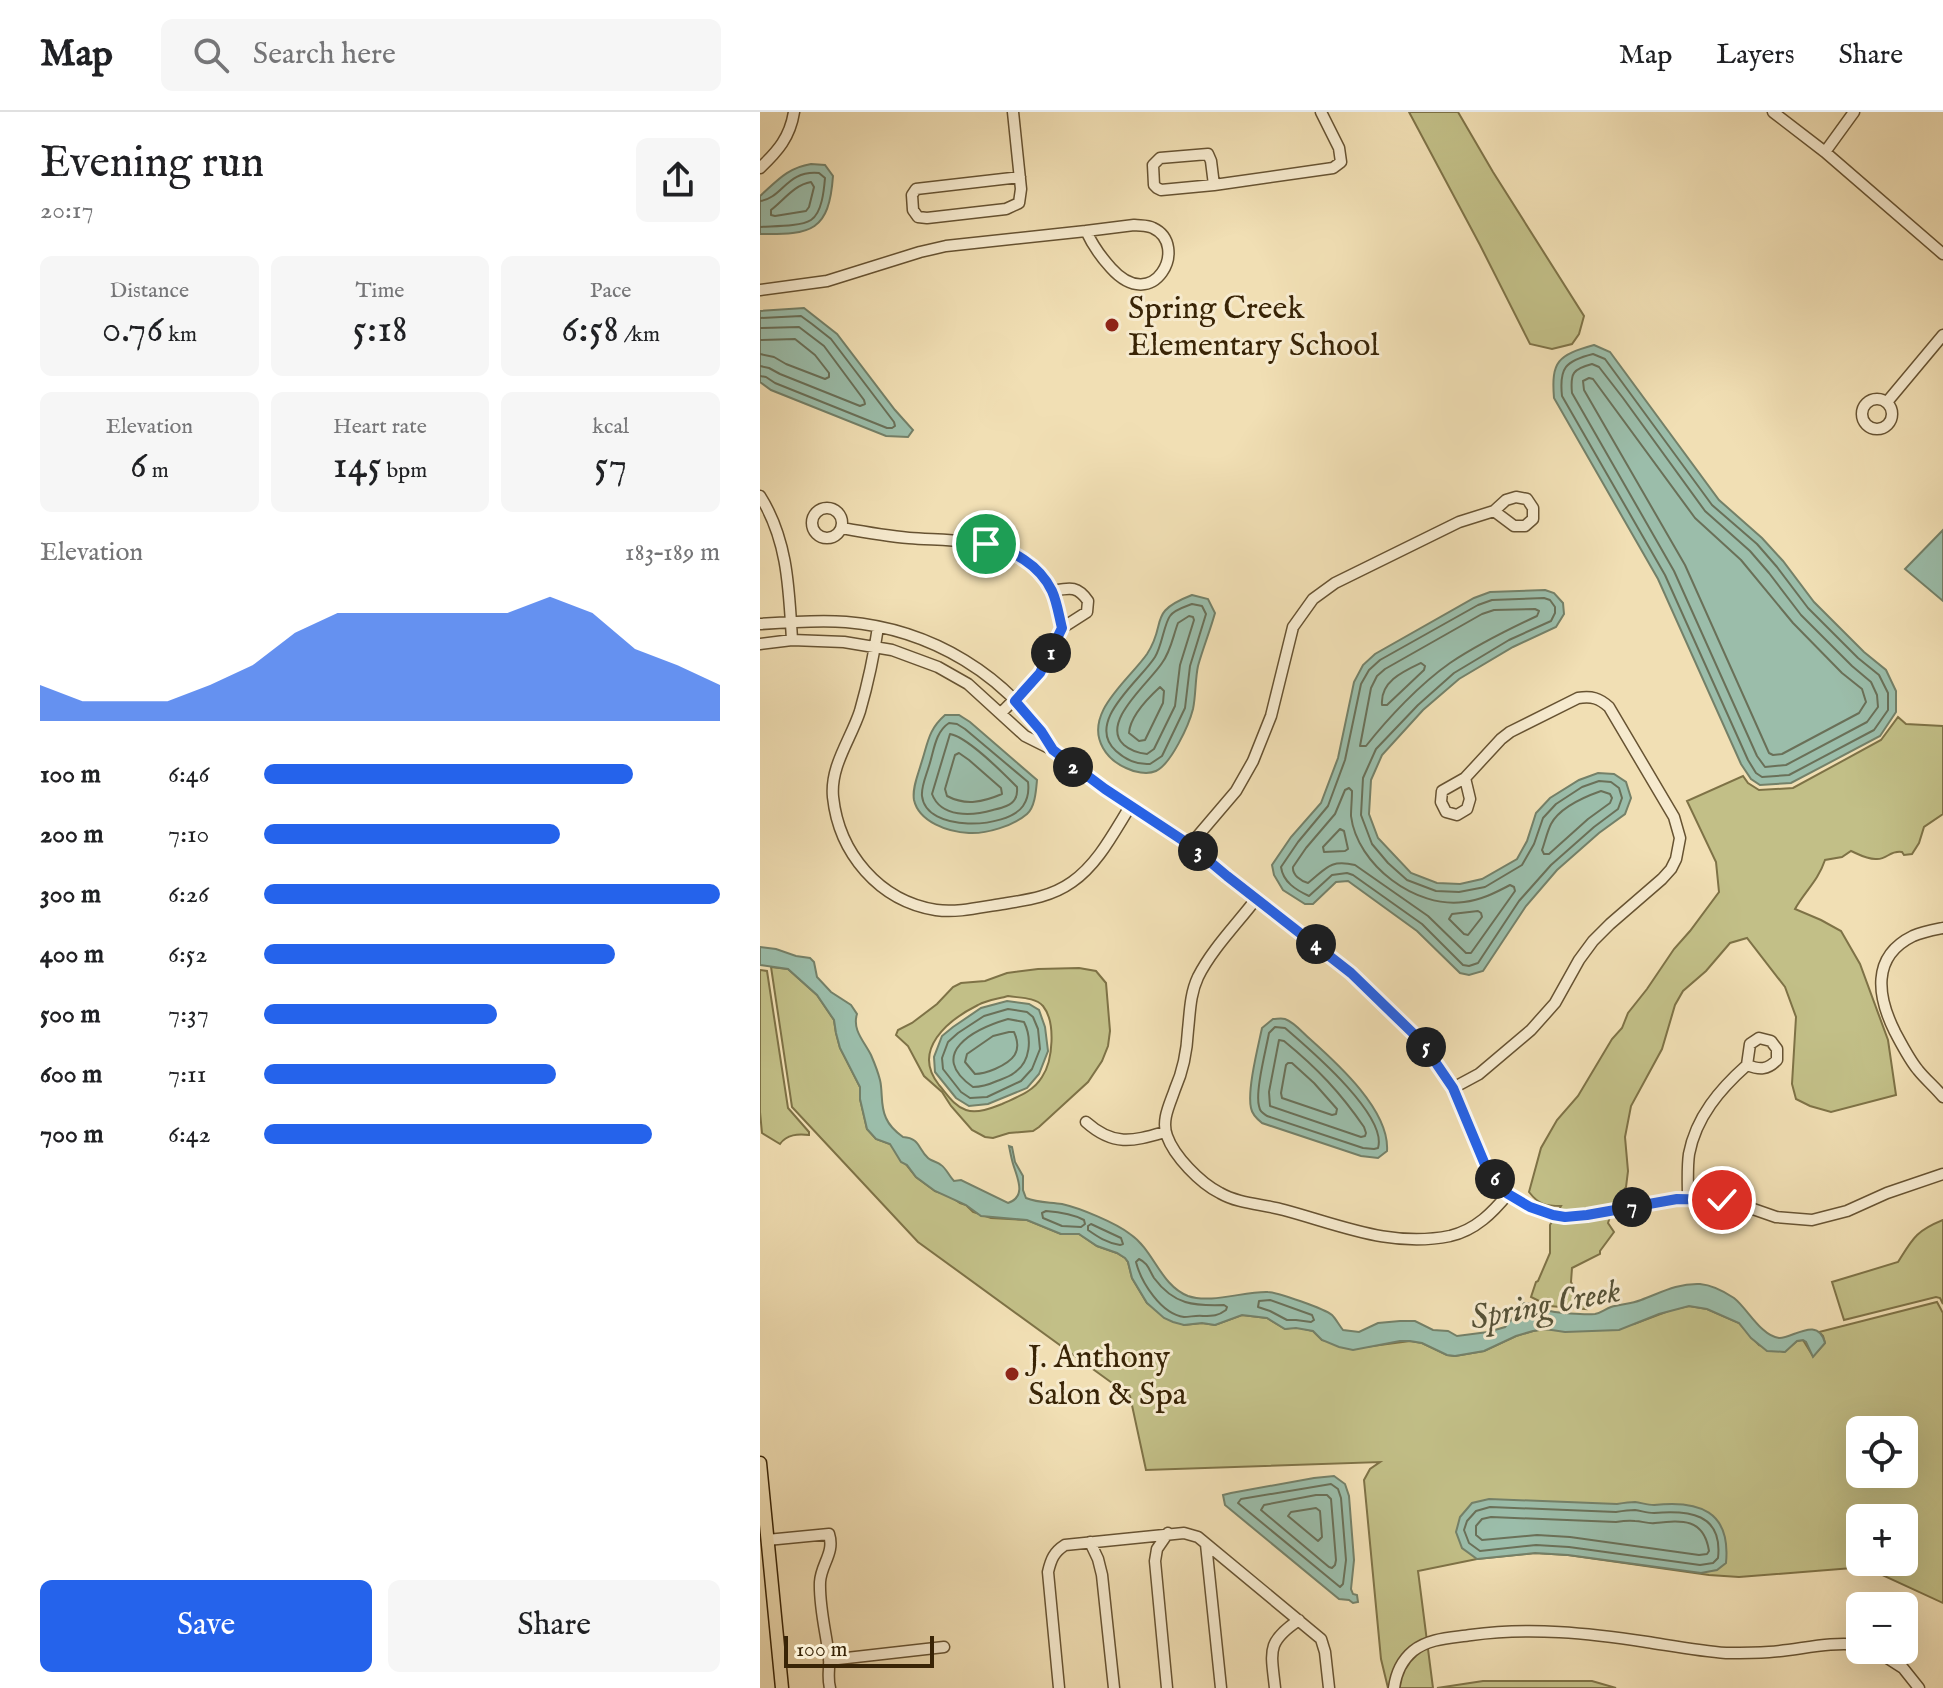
<!DOCTYPE html>
<html lang="en">
<head>
<meta charset="utf-8">
<style>
  body { margin:0; font-family:"IM FELL English",serif; background:#f6f6f6; color:#202124; height:100vh; display:flex; flex-direction:column; font-size:30px; white-space:nowrap }
  * { box-sizing:border-box; margin:0 }
  p { font-size:26px; color:#757577 }
  .icon { flex:none; width:44px; height:44px; fill:none; stroke:currentColor; stroke-width:2; stroke-linecap:round; stroke-linejoin:round }
  .map { position:relative; flex:1; overflow:hidden }
  .drawer { display:flex; flex-direction:column; background:#fff; width:760px }
  .drawer>* { flex:none }
  .fabs { position:absolute; left:1086px; top:1304px; display:grid; gap:16px }
  .fabs a { display:grid; place-items:center; width:72px; height:72px; border-radius:12px; background:#fff; box-shadow:0 8px 32px #0002; font-size:40px }
  .scale { position:absolute; left:24px; bottom:20px; width:150px; box-sizing:border-box; padding-left:8px; border:4px solid #392406; border-top:0; font-size:22px; line-height:28px; white-space:nowrap; color:#392406; -webkit-text-stroke:6px #f6eace; paint-order:stroke }
  .pin { position:absolute; display:grid; place-items:center; width:68px; height:68px; color:#fff; margin:-34px; border:4px solid #fff; border-radius:50%; box-shadow:0 2px 8px #0007 }
  .km { position:absolute; width:40px; height:40px; margin:-20px; border-radius:50%; background:#222; color:#fff; font-size:22px; line-height:40px; text-align:center }
  .round { display:grid; place-items:center; flex:none; width:84px; height:84px; border-radius:12px; background:#f6f6f6 }
  .overview { display:flex; align-items:center; justify-content:space-between; height:136px; padding:0 40px }
  h1 { font-size:44px; font-weight:600; line-height:60px }
  .metrics { display:grid; grid-template-columns:repeat(3,1fr); gap:12px; height:136px; padding:8px 40px }
  .metrics div { display:grid; align-content:center; border-radius:12px; background:#f6f6f6; text-align:center }
  .metrics b { font-size:40px; font-weight:600 }
  .metrics small { font-size:22px; font-weight:400 }
  .metrics p { font-size:22px }
  .chart { height:224px; padding:16px 40px }
  .chart p { display:flex; justify-content:space-between }
  .chart svg { width:100%; height:144px; margin-top:8px; fill:#2563eb; opacity:.7 }
  .button { display:flex; gap:16px; margin-top:auto; padding:16px 40px }
  .button a { flex:1; height:92px; border-radius:12px; background:#2563eb; color:#fff; font-size:32px; font-weight:600; line-height:92px; text-align:center }
  .button a+a { background:#f6f6f6; color:#202124 }
  ul { padding:0 40px; list-style:none; font-size:26px }
  li { display:grid; grid-template-columns:128px 96px 1fr; align-items:center; height:60px }
  li i { height:20px; border-radius:10px; background:#2563eb }
  header { display:flex; align-items:center; gap:48px; box-sizing:border-box; height:112px; padding:0 40px; background:#fff; border-bottom:2px solid #e0e0e0 }
  header strong { font-size:38px }
  nav { display:flex; gap:44px; margin-inline-start:auto; font-size:28px }
  .search { width:560px; height:72px; background:#f6f6f6; display:flex; align-items:center; gap:20px; box-sizing:border-box; padding:0 28px; border-radius:12px; color:#757577; font-size:30px }
  main { display:flex; flex:1; min-height:0 }
  .map>svg:first-child { display:block }
  .green { fill:#c2bf87; stroke:#7e7246; stroke-width:2; fill-rule:evenodd }
  .water { fill:#9bbdaa; stroke:#748068; stroke-width:2 }
  .lines { fill:none; stroke-linecap:round; stroke-linejoin:round }
  .shore { stroke:#6a7058; stroke-width:2 }
  .minor-casing { stroke:#675332; stroke-width:13 }
  .major-casing { stroke:#392406; stroke-width:15 }
  .minor { stroke:#f6eace; stroke-width:10 }
  .major { stroke:#f1dfb4; stroke-width:12 }
  .route-casing { stroke:#fff; stroke-width:16 }
  .route { stroke:#2563eb; stroke-width:10 }
  .poi-dot { fill:#8f2418; stroke:#f6eace; stroke-width:3 }
  .labels { text-anchor:middle; stroke-width:6; stroke-linejoin:round; paint-order:stroke }
  .poi-label { font-size:32px; fill:#392406; stroke:#f6eace; text-anchor:start }
  .water-label { font-size:34px; font-style:italic; fill:#565237; stroke:#f6eace }
</style>
</head>
<body>
<header>
<strong>Map</strong>
<div class="search"><svg class="icon" aria-label="search" viewBox="0 0 24 24"><circle cx="10" cy="10" r="6"/><path d="M15 15l6 6"/></svg>Search here</div>
<nav><a>Map</a><a>Layers</a><a>Share</a></nav>
</header>
<main>
<section class="drawer">
<div class="overview"><div><h1>Evening run</h1><p>20:17</p></div><a class="round"><svg class="icon" aria-label="share" viewBox="0 0 24 24"><path d="M12 15V3M7 8l5-5 5 5M5 13v7h14v-7"/></svg></a></div>
<div class="metrics">
<div><p>Distance</p><b>0.76<small> km</small></b></div>
<div><p>Time</p><b>5:18</b></div>
<div><p>Pace</p><b>6:58<small> /km</small></b></div>
</div>
<div class="metrics">
<div><p>Elevation</p><b>6<small> m</small></b></div>
<div><p>Heart rate</p><b>145<small> bpm</small></b></div>
<div><p>kcal</p><b>57</b></div>
</div>
<div class="chart"><p><span>Elevation</span>183–189 m</p>
<svg viewBox="0 0 160 44" preserveAspectRatio="none"><path d="M0 44V33L10 38L20 38L30 38L40 33L50 27L60 17L70 11L80 11L90 11L100 11L110 11L120 6L130 11L140 22L150 27L160 33V44z"/></svg>
</div>
<ul>
<li><b>100 m</b>6:46<i style="width:81%"></i></li>
<li><b>200 m</b>7:10<i style="width:65%"></i></li>
<li><b>300 m</b>6:26<i style="width:100%"></i></li>
<li><b>400 m</b>6:52<i style="width:77%"></i></li>
<li><b>500 m</b>7:37<i style="width:51%"></i></li>
<li><b>600 m</b>7:11<i style="width:64%"></i></li>
<li><b>700 m</b>6:42<i style="width:85%"></i></li>
</ul>
<div class="button"><a>Save</a><a>Share</a></div>
</section>
<div class="map">
<svg width="1183" height="1576" viewBox="0 0 1183 1576">
  <rect width="100%" height="100%" fill="#f1dfb4"/>
  <filter id="stains"><feTurbulence type="fractalNoise" baseFrequency=".0025" numOctaves="4"/><feColorMatrix values="0 0 0 0 .2 0 0 0 0 .09 0 0 0 0 .02 0 0 0 .5 -.17"/></filter>
  <radialGradient id="worn" r=".72"><stop offset=".6" stop-color="#630" stop-opacity="0"/><stop offset="1" stop-color="#630" stop-opacity=".3"/></radialGradient>
  <path class="green" d="M649,0H698L733,60L824,204L819,222L812,232L792,237L770,232L720,133Z
    M1138,605L1146,612L1183,614V702L1164,715L1159,731L1152,742L1144,743L1142,740C1130,738 1128,747 1117,747C1108,748 1098,742 1091,739L1082,745L1065,748C1058,769 1045,779 1035,797L1061,808L1081,819L1100,852L1128,928L1136,983L1071,1000L1050,994L1036,987L1032,972L1036,905L1025,875L987,826L970,831L946,859L923,879L915,893L902,937L871,994L865,1025L868,1059L866,1075L855,1089L848,1111L854,1120L840,1139V1142L812,1156L811,1170L826,1197L789,1194L771,1185L776,1170L778,1169L790,1141V1113L801,1094C786,1094 779,1093 769,1080L781,1036L797,1008L818,984L852,927L862,916L868,901L887,877L914,837L930,819L959,780L956,750L927,689L983,664L988,671L999,678L1033,676L1121,628Z
    M11,855L28,857L57,883L74,908L76,921L80,936L100,975V987L107,1017L116,1027L130,1032L156,1065L175,1079L190,1084L200,1091L206,1093L213,1100L231,1106L267,1108L301,1122H319L337,1134L357,1141L365,1146L368,1150L372,1166L387,1191L424,1213L442,1211L455,1213L482,1203L507,1206L525,1217L536,1215L553,1219L562,1228L605,1235L650,1229L662,1231L687,1243L695,1244L724,1239L756,1224L773,1219L785,1217L816,1219L874,1212L911,1198L929,1194L947,1197L979,1211L999,1233L1024,1240L1037,1229L1043,1228L1053,1244L1065,1231L1063,1224L1059,1220L1177,1190L1183,1201V1491L1105,1455L979,1465L949,1463L808,1443L775,1441L717,1447L658,1459L673,1576H628L621,1547L604,1368L610,1357L620,1350L386,1358L370,1284L158,1130L32,995ZM1100,1318H1144V1362H1100ZM1100,1406H1144V1450H1100Z
    M319,856L336,859L346,871L350,919L348,934L342,949L328,970L279,1015L273,1019L249,1021L233,1026L225,1025L212,1018L191,994L182,980L164,964L148,934L136,923L138,918L152,911L177,892L193,875L201,871L225,869L247,861L278,857ZM248,884C259,886 275,885 283,894C296,910 293,949 282,965C273,980 257,985 242,992C232,996 217,1002 206,998C194,994 187,982 179,973C151,938 188,908 218,893C227,888 238,887 248,884Z
    M0,858L7,859L28,996L49,1020V1023C38,1022 27,1022 20,1032L2,1021L0,1000Z
    M1183,1108V1192L1180,1186L1176,1185L1084,1208L1072,1170L1138,1150C1153,1126 1156,1119 1183,1108Z
    M723,1569H832L856,1576H677Z"/>
  <path class="water" d="M51,52L65,53L73,64C69,119 52,123 0,122V84C17,69 27,56 51,52Z
    M44,196L77,222L135,298L153,318L148,325L126,324L11,278L0,270V199Z
    M834,233L850,240L959,388L1002,426L1023,449L1054,490L1104,540L1126,558L1136,579V600L1120,624L1031,671L1000,673L991,667L981,652L898,467L794,286C791,249 798,243 834,233Z
    M1183,418V489L1145,457Z
    M785,478L794,481L803,491L804,502L796,515L753,535L699,567L663,598L622,643L611,668L609,702L618,726L651,761L677,771L700,772L722,767L757,747L767,729L776,701L790,686L819,668L838,661L854,662L866,670L871,686L865,702L839,721L797,758L766,794L723,859L709,863L700,861L657,819L588,769L576,770L553,792H545L523,778L514,763L512,753L531,725L561,691L578,646L594,570L603,553L615,542L714,486L730,480Z
    M432,483L448,487L455,501C450,519 443,536 438,554C435,568 436,583 433,597C429,613 411,652 396,659C387,663 374,660 366,656C357,652 348,645 343,636C323,601 369,568 387,542C408,510 386,501 432,483Z
    M185,603H199L210,610L277,668C276,679 275,695 267,702C253,714 226,722 209,721C188,720 159,710 154,688C152,676 158,663 161,652C168,631 168,618 185,603Z
    M0,835L16,837L36,844L50,846L54,850L57,865L71,880L91,893L97,902C92,918 104,929 111,943C114,950 118,960 120,968C123,980 120,994 126,1006C129,1013 136,1020 143,1025C160,1026 158,1037 168,1046C171,1049 178,1050 181,1053C186,1056 189,1064 194,1069L201,1068L248,1091C269,1084 255,1062 252,1048C251,1044 250,1039 249,1034L252,1035L255,1050L263,1064V1078L266,1086C278,1091 290,1090 302,1092C320,1096 356,1111 370,1122C394,1138 400,1173 428,1184C451,1192 485,1179 508,1180C517,1180 565,1197 572,1203C576,1207 579,1213 583,1218L599,1220L618,1211L640,1209H655L673,1218L688,1219L697,1224L728,1220L745,1215L759,1199L764,1191C773,1190 778,1196 786,1198C794,1201 826,1203 835,1202C841,1201 845,1197 851,1195C861,1192 871,1192 881,1188C900,1181 918,1171 940,1172C951,1173 965,1180 974,1186C987,1196 1001,1224 1019,1226C1032,1227 1058,1203 1065,1231L1053,1245L1046,1230L1043,1228L1037,1229L1025,1240L1007,1239L991,1226L979,1211L947,1197L929,1194L899,1202L859,1218L805,1220L785,1217L773,1219L756,1224L724,1239L695,1244L687,1243L662,1231L650,1229H640L593,1238L579,1235L562,1228L553,1219L536,1216L525,1217L507,1206L482,1203L455,1213L442,1211L424,1213L413,1210L404,1206L387,1191L372,1166L368,1150L365,1146L357,1141L337,1134L319,1122H301L267,1108L221,1104L206,1093L175,1079L156,1065L147,1053L141,1050L130,1032L116,1027L107,1017L100,987V975L80,936L76,921L74,908L57,883L28,857L0,853Z
    M247,889L269,892L279,898L285,915L288,939L279,962L267,976L228,992L209,994L196,986L175,960L174,945L182,924L193,915L221,896Z
    M513,907C517,907 521,906 525,907C534,910 543,921 550,927C578,952 630,999 627,1039L618,1046L601,1044L502,1011C497,1007 492,1002 491,996C487,978 498,935 502,916Z
    M574,1364L585,1372L589,1384L594,1448L591,1477L593,1482L597,1483L598,1490L593,1491L589,1488L579,1487L465,1393L463,1383L471,1381L554,1366Z
    M729,1387L857,1392C863,1391 869,1390 875,1390C882,1391 888,1393 894,1393C939,1388 971,1399 966,1451L957,1458L941,1461L808,1443L775,1441L717,1447L702,1436L696,1420L700,1405L712,1391Z"/>
  <g class="lines">
    <path class="shore" d="M51,70L54,75L49,95L46,99L15,104L11,103V98C24,88 34,73 51,70Z
      M0,89C23,86 26,58 59,61L65,66C64,78 62,101 51,108C40,115 13,114 0,115
      M0,206L41,204L52,212L71,227L134,310L135,314L132,316H127L15,271L6,265L0,264
      M0,216L39,215L64,234L104,288L105,292L100,294L20,262L9,256L0,254
      M0,228L35,227L55,243L69,261V265L65,267L26,252L14,245L0,242
      M833,242L845,247L952,393L997,432L1017,455L1048,496L1098,546L1119,563L1128,581V598L1114,618L1029,663L1002,665L996,661L988,648L905,463L802,284C799,256 805,249 833,242Z
      M832,252L839,255L863,286L945,399L990,439L1009,461L1041,503L1092,554L1111,570L1117,583L1118,595L1107,610L1026,653L1005,655L997,644L914,459L812,281C810,261 813,257 832,252Z
      M829,266L833,267L935,406L981,448L1033,511L1082,561L1102,577L1106,590L1099,601L1022,642L1013,643L1009,641L925,453L824,278L823,269Z
      M784,486L790,488L795,495V501L791,509L749,528L694,561L658,593L616,637L603,666L601,703L612,732L628,751L647,768L676,779L699,780L725,775L762,753L774,732L783,706L796,692L822,675L839,669L851,670L859,676L862,686L858,697L834,715L791,753L759,789L718,851L709,854L703,853L662,812L593,763L587,761L572,763L549,784C536,778 523,770 521,755L538,730L568,694L585,648L601,572L609,558L620,548L718,493L732,488Z
      M432,492L442,494L446,502L430,554L425,596L402,644L390,652C377,653 366,648 356,639C324,610 380,569 395,545C402,534 404,512 410,504C415,497 425,495 432,492Z
      M775,497L779,499L777,504C747,518 717,533 690,551C660,572 628,606 606,634H600L611,576L617,564L625,557L722,502L734,498Z
      M429,504L433,505L434,508L420,553L415,594L394,637L387,642C378,641 371,639 364,633C339,611 390,570 402,551C411,539 413,524 418,511Z
      M661,551L665,554L664,558L627,593H622C620,570 642,560 661,551Z
      M400,575L404,579L403,591L385,628L379,629L369,621C370,604 388,586 400,575Z
      M189,611L197,612L205,617L268,670C269,678 268,687 263,694C247,717 166,721 162,684C161,675 166,664 169,654C174,639 175,620 189,611Z
      M190,622C208,625 243,661 257,675C257,679 258,682 255,687C251,694 241,696 233,698C212,704 181,706 172,682Z
      M199,641L209,648L241,676L242,682C223,690 206,694 187,684L185,677L195,643Z
      M589,676L592,679C592,687 591,696 591,704C597,753 656,797 704,790C721,788 735,781 750,773L754,775L755,779L711,841H706L668,804L595,753C569,747 566,757 548,771C541,769 532,763 533,755L546,736L575,702L585,678Z
      M841,679L850,682L852,686L850,691L828,707L789,742H784L782,738C785,730 787,720 791,712C800,695 824,685 841,679Z
      M580,717L584,719L588,737L585,739L564,740L563,735Z
      M718,799L721,801L722,805L708,823L704,822L689,807L692,802Z
      M248,897L267,900L273,905L278,917L280,937L272,957L261,969L227,985L210,986L201,980L183,957L182,946L188,930L198,921L224,904Z
      M248,907L264,910C272,926 271,950 254,961C249,965 242,967 237,969C228,973 222,975 213,975C166,942 214,917 248,907Z
      M515,915L525,916C548,936 628,1003 618,1036L614,1037L603,1036L507,1004C503,1001 500,1000 499,994C495,979 506,938 509,921Z
      M249,920H254C263,940 253,949 235,957C228,960 223,962 215,962L205,950L207,942L233,924Z
      M519,928L524,929C557,956 580,980 604,1015L606,1021L605,1024L601,1025L510,994L509,980Z
      M528,951H532L554,971L577,997L576,1002L572,1003L522,986L521,981L526,953Z
      M286,1099C299,1100 313,1102 324,1108L325,1112L321,1115L302,1114L283,1106L282,1101Z
      M331,1112L361,1126L363,1132L360,1133C347,1131 338,1125 328,1118V1114Z
      M379,1147C388,1151 389,1158 394,1166C414,1193 434,1194 464,1193L467,1195L466,1198C458,1204 453,1204 443,1204C437,1203 430,1205 424,1205C401,1202 381,1170 376,1150Z
      M510,1188L552,1203L554,1208L551,1210L536,1208H527L510,1199L498,1195L499,1189Z
      M571,1372L578,1377L581,1386L586,1448L583,1472L580,1475L478,1391L481,1387Z
      M556,1383H567L571,1387L576,1448L575,1453L572,1456L569,1455L501,1398L504,1393Z
      M730,1395L856,1400C862,1399 869,1398 875,1398C882,1399 887,1401 894,1401C928,1398 963,1401 958,1446L953,1451L940,1453L809,1435L776,1433L720,1439L709,1431L704,1418L707,1409L716,1399Z
      M556,1396L560,1399L562,1425L558,1429L528,1404L531,1400Z
      M731,1405L856,1410C862,1409 869,1408 875,1409C882,1409 888,1412 895,1411C922,1408 944,1406 949,1439L947,1442L939,1443L810,1425L777,1423L722,1428L716,1423V1414L722,1407Z"/>
    <g class="minor-casing">
      <path id="minor" d="M253,0L261,77L259,91L246,97L167,106L158,105L153,98L152,83L156,77L260,65
        M1013,0L1065,40L1183,142
        M1065,40L1094,0
        M0,56C18,39 30,25 34,0
        M454,73L451,49L448,42L400,46L393,53L394,73L397,76L401,78L454,73L573,56L581,50L579,36L561,0
        M374,113C381,114 387,113 393,116C430,133 394,204 351,156C340,144 333,134 326,119Z
        M0,178L67,169L160,140L186,134L326,119
        M1102 302a15 15 0 1 1 30 0a15 15 0 1 1-30 0Z
        M1127,290L1183,223
        M0,384C28,428 29,478 32,528
        M756,385L767,387L773,396V407L765,414H754L734,399L746,388Z
        M52 411a15 15 0 1 1 30 0a15 15 0 1 1-30 0Z
        M82,416C104,420 126,424 149,426C199,430 269,424 292,480C297,491 299,504 302,516L280,561L241,601
        M292,479C309,476 317,473 328,489L327,500L302,516
        M0,512C29,510 57,508 86,510C171,517 248,563 292,636
        M118,515C114,543 108,571 100,599C91,627 70,654 73,685C79,741 119,789 176,798C198,801 221,795 242,792C267,788 291,785 312,770C338,752 354,720 371,693
        M0,532L32,528L84,530L132,538L178,555L208,572L265,624L293,638L345,677L430,733L467,764L591,861L661,929L693,976L726,1055L748,1082L770,1095L793,1103L816,1104L917,1087L951,1086L973,1090L1016,1105L1052,1108L1087,1099L1127,1081L1183,1062
        M705,666L710,687L707,697L697,703L686,700L681,690L682,679Z
        M430,733L476,679L493,649L511,604L533,515L553,487L575,471L699,410L734,399
        M496,787C477,812 452,837 438,865C430,882 430,900 428,918C427,938 423,959 415,977C410,992 401,1008 407,1024C414,1044 440,1071 460,1081C479,1092 503,1092 524,1098C580,1113 631,1136 690,1124C716,1118 733,1100 748,1082
        M1183,816C1173,818 1162,820 1153,824C1110,845 1118,886 1135,920C1142,933 1149,947 1158,958C1165,967 1175,975 1183,985
        M999,926L1011,929L1017,937V948C1007,958 1000,958 987,953L990,932Z
        M693,976L719,962L771,918L795,891L819,848L833,829L850,812L902,767L911,757L916,747L920,726L914,705L849,595C839,586 832,584 818,586L750,620L741,627L705,666
        M326,1010C354,1035 373,1029 405,1020
        M928,1086C928,1071 927,1056 929,1042C936,1005 960,977 987,953
        M7,1428L69,1422C75,1441 61,1452 60,1470C59,1495 66,1520 69,1545C70,1556 67,1565 70,1576
        M330,1430L338,1447L342,1463L354,1576
        M446,1432L461,1576
        M1115,1538L1143,1556L1159,1576
        M69,1548L184,1535
        M299,1576L288,1460C291,1447 294,1440 305,1433L424,1421L438,1425L561,1527L565,1540L569,1576
        M407,1576L395,1449L397,1437L408,1421
        M515,1576C511,1539 506,1530 539,1508
        M634,1576C636,1561 641,1549 653,1539C669,1526 691,1526 711,1523C771,1515 828,1521 887,1530C913,1534 940,1539 966,1541C980,1541 995,1541 1009,1540C1039,1538 1070,1529 1100,1533"/>
    </g>
    <g class="major-casing">
      <path id="major" d="M0,1351L22,1576"/>
    </g>
    <use href="#minor" class="minor"/>
    <use href="#major" class="major"/>
  </g>
  <g class="lines">
    <g class="route-casing">
      <path id="route" d="M226,432C252,438 279,452 292,479C297,490 299,504 302,516L280,561L255,589L281,619L293,638L345,677L430,733L467,764L591,861L661,929L693,976L726,1055L748,1082L770,1095L793,1103L805,1105L827,1103L917,1087L962,1088"/>
    </g>
    <use href="#route" class="route"/>
  </g>
  <g class="poi-dot">
    <circle cx="352" cy="213" r="8"/>
    <circle cx="252" cy="1262" r="8"/>
  </g>
  <g class="labels">
    <g class="poi-label">
      <text x="368" y="206">Spring Creek<tspan x="368" dy="37">Elementary School</tspan></text>
      <text x="268" y="1255">J. Anthony<tspan x="268" dy="37">Salon &amp; Spa</tspan></text>
    </g>
    <g class="water-label">
      <text transform="translate(785 1191) rotate(-11)" y="12">Spring Creek</text>
    </g>
  </g>
  <rect width="100%" height="100%" filter="url(#stains)"/>
  <rect width="100%" height="100%" fill="url(#worn)"/>
</svg>
<div class="fabs">
<a><svg class="icon" aria-label="locate" viewBox="0 0 24 24"><circle cx="12" cy="12" r="6"/><path d="M12 2v4M12 18v4M2 12h4M18 12h4"/></svg></a>
<a>+</a>
<a>−</a>
</div>
<div class="scale">100 m</div>
<div class="pin" style="left:226px;top:432px;background:#1e9e55"><svg class="icon" aria-label="arrive" viewBox="0 0 24 24"><path d="M6 21V4h12l-3 4 3 4H6"/></svg></div>
<div class="pin" style="left:962px;top:1088px;background:#d93025"><svg class="icon" aria-label="check" viewBox="0 0 24 24"><path d="M5 12l5 5 9-10"/></svg></div>
<b class="km" style="left:291px;top:541px">1</b>
<b class="km" style="left:313px;top:655px">2</b>
<b class="km" style="left:438px;top:739px">3</b>
<b class="km" style="left:556px;top:832px">4</b>
<b class="km" style="left:666px;top:935px">5</b>
<b class="km" style="left:735px;top:1067px">6</b>
<b class="km" style="left:872px;top:1095px">7</b>
</div>
</main>
</body>
</html>
